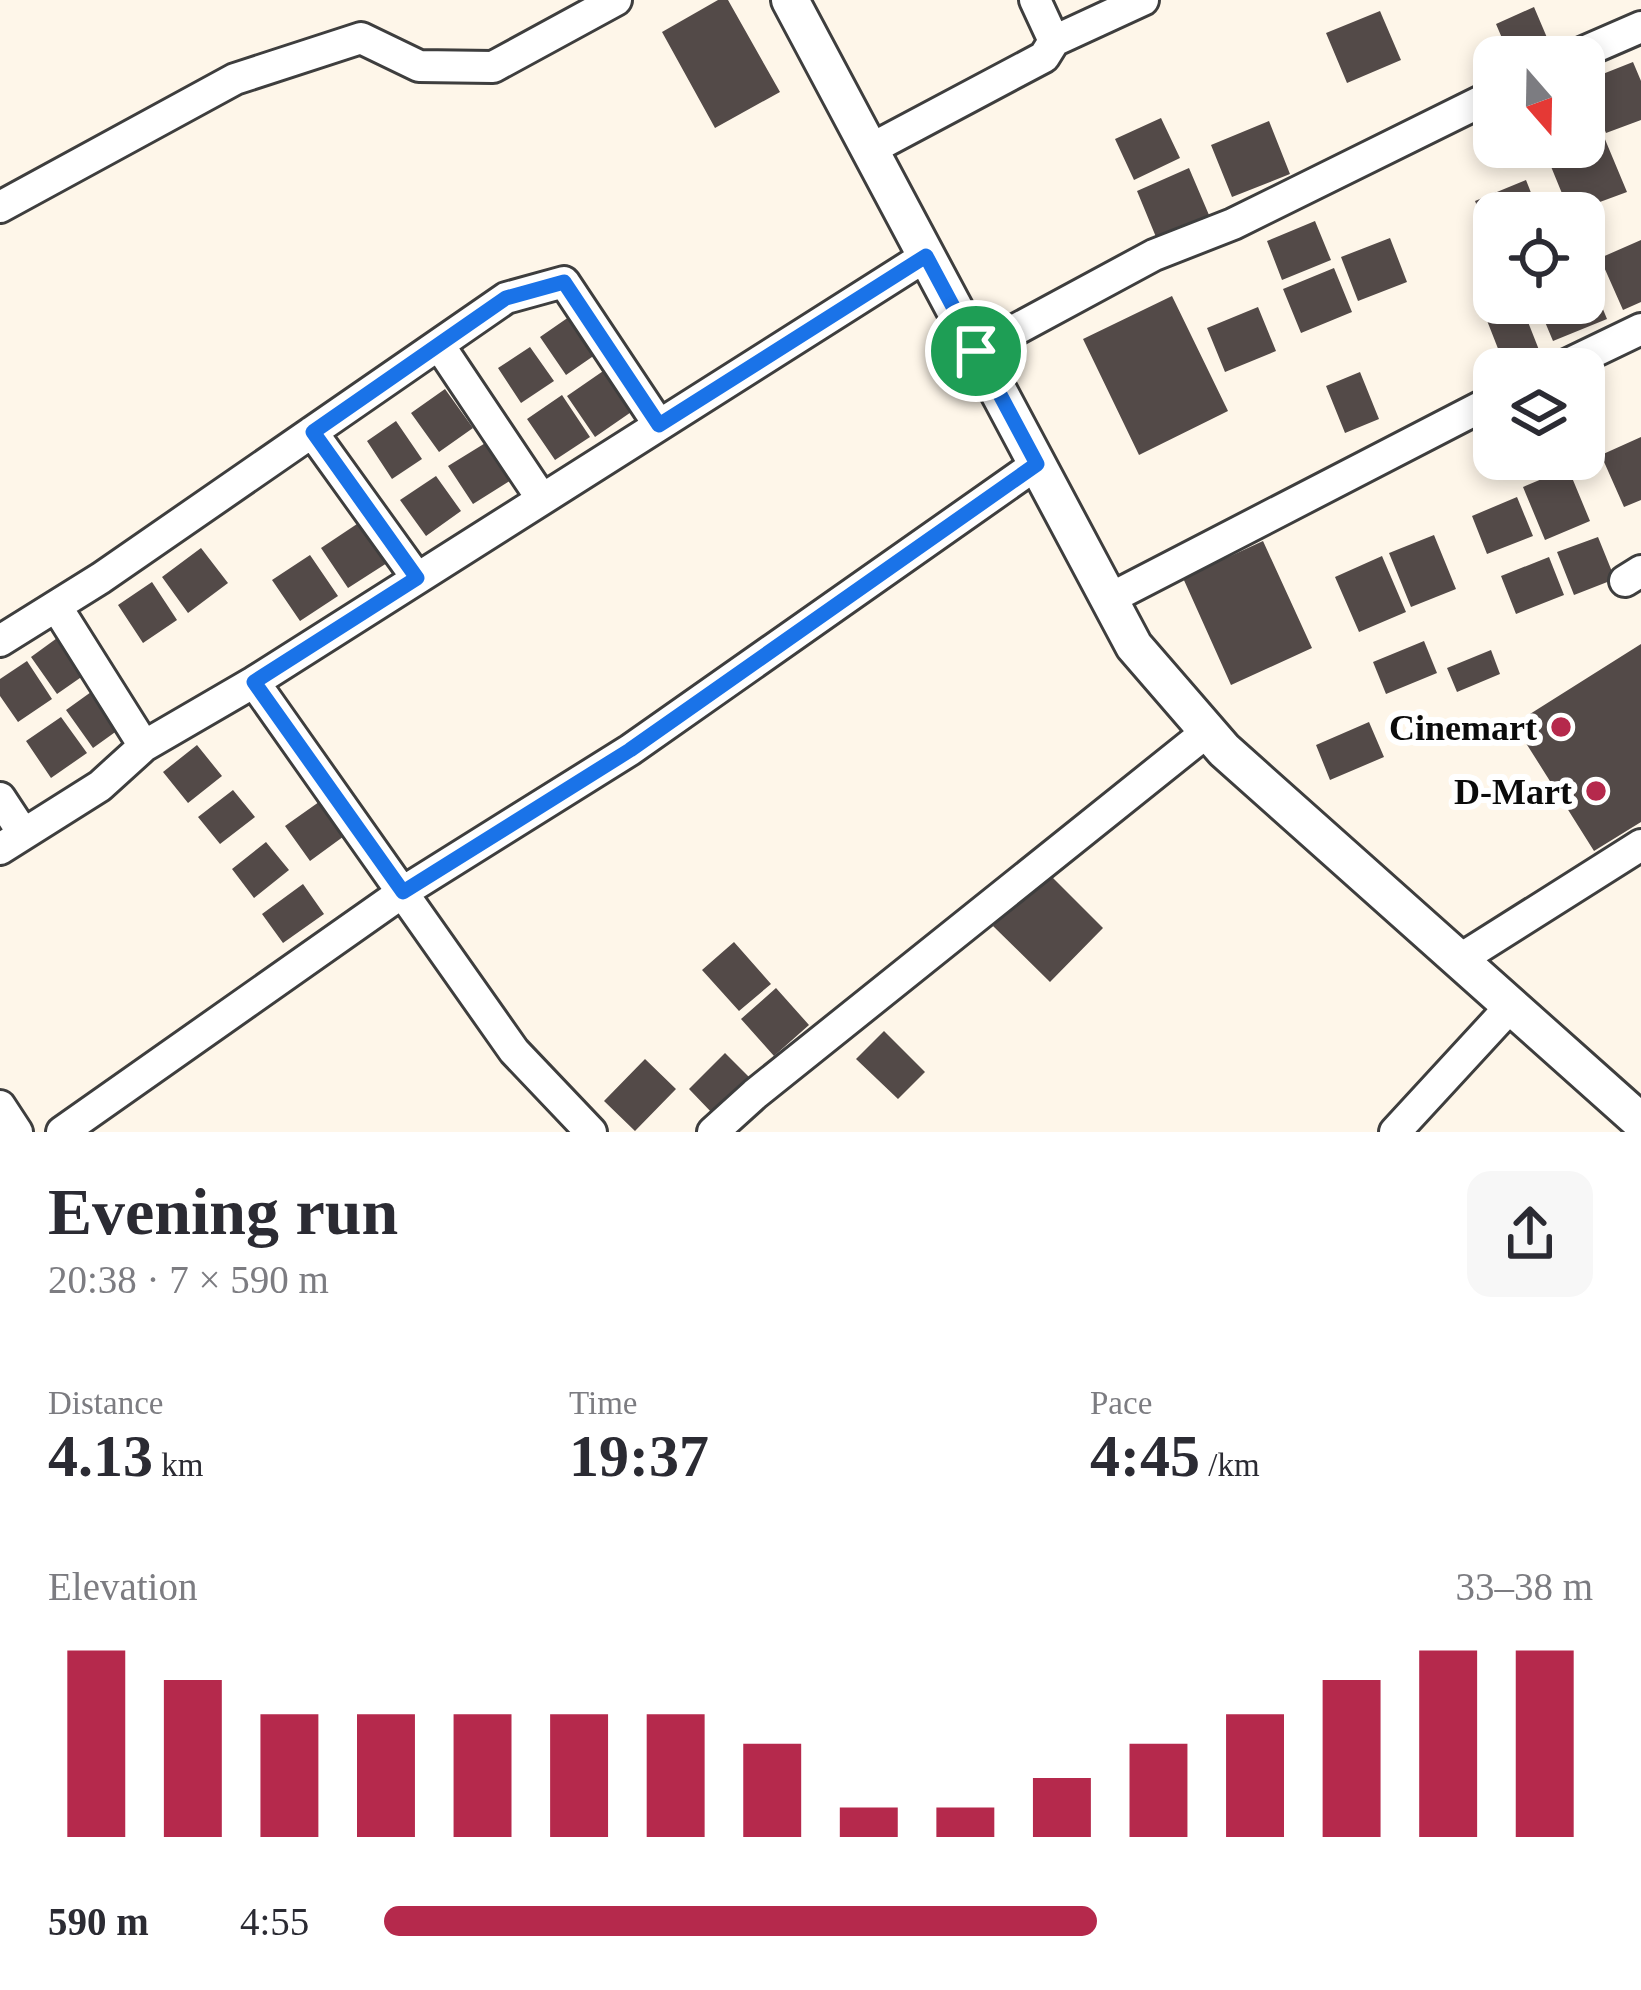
<!DOCTYPE html>
<html lang="en">
<head>
<meta charset="utf-8">
<style>
  body { margin:0; font-family:Georgia,serif; background:#f7f7f7; color:#2b2b33; height:100vh; display:flex; flex-direction:column; font-size:45px; white-space:nowrap }
  * { box-sizing:border-box; margin:0 }
  p { font-size:39px; color:#7c7c81 }
  .icon { flex:none; width:66px; height:66px; fill:none; stroke:currentColor; stroke-width:2; stroke-linecap:round; stroke-linejoin:round }
  .map { position:relative; height:1132px; overflow:hidden }
  .panel { display:flex; flex-direction:column; background:#fff; flex:1 }
  .panel>* { flex:none }
  .needle { width:78px; rotate:160deg }
  .buttons { position:absolute; left:1473px; top:36px; display:grid; gap:24px }
  .buttons a { display:grid; place-items:center; width:132px; height:132px; border-radius:24px; background:#fff; box-shadow:0 6px 18px #0003; font-size:60px }
  .pin { position:absolute; display:grid; place-items:center; width:102px; height:102px; color:#fff; margin:-51px; border:6px solid #fff; border-radius:50%; box-shadow:0 3px 12px #0007 }
  .round { display:grid; place-items:center; flex:none; width:126px; height:126px; border-radius:24px; background:#f7f7f7 }
  .summary { display:flex; align-items:center; justify-content:space-between; height:204px; padding:0 48px }
  h1 { font-size:66px; font-weight:600; line-height:90px }
  .metrics { display:grid; grid-template-columns:repeat(3,1fr); gap:18px; height:204px; padding:12px 48px }
  .metrics div { display:grid; align-content:center }
  .metrics b { font-size:60px; font-weight:600 }
  .metrics small { font-size:33px; font-weight:400 }
  .metrics p { font-size:33px }
  .chart { height:336px; padding:24px 48px }
  .chart p { display:flex; justify-content:space-between }
  .chart svg { width:100%; height:216px; margin-top:12px; stroke:#b5294c; stroke-width:6 }
  ul { padding:0 48px; list-style:none; font-size:39px }
  li { display:grid; grid-template-columns:192px 144px 1fr; align-items:center; height:90px }
  li i { height:30px; border-radius:15px; background:#b5294c }
  .map>svg:first-child { display:block }
  .building { fill:#534a48 }
  .lines { fill:none; stroke-linecap:round; stroke-linejoin:round }
  .minor-casing { stroke:#3e3e3e; stroke-width:36 }
  .tertiary-casing { stroke:#3e3e3e; stroke-width:42 }
  .minor { stroke:#fff; stroke-width:30 }
  .tertiary { stroke:#fff; stroke-width:36 }
  .route-casing { stroke:#fff; stroke-width:24 }
  .route { stroke:#1a73e8; stroke-width:15 }
  .poi-dot { fill:#b5294c; stroke:#fff; stroke-width:4.5 }
  .labels { text-anchor:middle; stroke-width:12; stroke-linejoin:round; paint-order:stroke }
  .poi-label { font-size:36px; font-weight:bold; fill:#0b0b0b; stroke:#fff; text-anchor:end }
</style>
</head>
<body>
<div class="map">
<svg width="1641" height="1132" viewBox="0 0 1641 1132">
  <rect width="100%" height="100%" fill="#fef6e9"/>
  <path class="building" d="M718,0H728L780,92L715,128L662,32Z
    M1534,7L1551,47L1528,57H1510L1496,24Z
    M1380,11L1401,60L1347,83L1326,33Z
    M1633,62L1641,81V120L1606,133L1585,81Z
    M1584,89L1627,192L1570,213L1543,147H1584Z
    M1161,118L1180,158L1134,180L1115,139Z
    M1269,121L1290,174L1232,197L1211,145Z
    M1189,168L1209,215L1156,237L1137,191Z
    M1526,180L1539,213H1494V247L1475,201Z
    M1315,221L1331,260L1282,280L1267,241Z
    M1390,238L1407,282L1358,301L1341,257Z
    M1641,240V302L1623,310L1600,258Z
    M1584,263L1607,319L1553,341L1537,303H1584Z
    M1334,268L1352,312L1301,333L1283,289Z
    M1172,296L1228,411L1139,455L1083,339Z
    M1521,304L1541,355L1506,369L1486,318Z
    M1258,307L1276,351L1225,372L1207,328Z
    M579,310L605,348L566,375L540,337Z
    M530,347L554,381L521,403L498,368Z
    M609,367L637,408L595,437L567,396Z
    M1360,372L1379,419L1345,433L1326,386Z
    M445,389L473,428L439,452L411,413Z
    M562,395L590,437L555,460L527,419Z
    M396,421L422,459L392,479L367,441Z
    M1641,437V500L1624,507L1601,455Z
    M487,442L511,480L473,504L448,466Z
    M1568,468L1590,521L1545,540L1523,487Z
    M436,476L461,511L426,536L400,500Z
    M1517,497L1533,536L1487,554L1472,516Z
    M360,522L387,563L348,588L321,548Z
    M1434,535L1456,589L1411,607L1389,553Z
    M1598,537L1615,579L1574,595L1557,552Z
    M1263,541L1312,648L1231,685L1183,578Z
    M201,548L228,583L188,613L162,577Z
    M310,555L338,596L300,621L272,580Z
    M1382,556L1406,612L1359,632L1335,577Z
    M1549,557L1564,595L1516,614L1501,576Z
    M152,582L177,620L143,643L118,605Z
    M64,633L90,671L57,694L31,657Z
    M1424,641L1437,673L1386,694L1373,662Z
    M1641,644V822L1594,851L1514,724Z
    M1491,650L1500,674L1457,692L1447,668Z
    M27,661L52,699L18,722L0,696V679Z
    M98,687L125,725L93,748L66,710Z
    M61,717L87,753L51,778L26,741Z
    M1369,722L1384,757L1330,780L1316,745Z
    M197,745L222,776L188,803L163,772Z
    M233,790L255,817L220,844L198,817Z
    M326,797L351,831L310,861L285,826Z
    M266,842L289,870L254,898L232,869Z
    M1047,872L1103,928L1050,982L993,926Z
    M303,884L324,914L283,943L262,914Z
    M734,942L771,984L739,1011L702,970Z
    M776,988L809,1025L774,1056L741,1019Z
    M884,1031L925,1072L898,1099L856,1059Z
    M725,1053L751,1079L714,1115L689,1089Z
    M645,1059L676,1089L635,1131L604,1101Z"/>
  <g class="lines">
    <g class="minor-casing">
      <path id="minor" d="M1035,0L1054,41
        M1572,57L1641,27
        M869,150L1044,57L1054,41L1143,0
        M0,207L235,79L361,38L419,66L493,67L616,0
        M439,345L542,499
        M976,351L1154,255L1233,224L1494,95
        M1558,369L1641,329
        M312,432L417,578
        M1625,581L1641,571
        M1109,599L1494,400
        M56,606L144,746
        M0,641L101,578L506,298L564,282L659,425
        M254,682L514,1051L591,1132
        M0,798L23,833
        M0,849L100,786L144,746L254,682L926,256
        M1459,960L1641,845
        M0,1106L17,1132
        M62,1132L403,892L630,750L1037,464
        M713,1132L755,1094L1208,731
        M1395,1132L1511,1006"/>
    </g>
    <g class="tertiary-casing">
      <path id="tertiary" d="M790,0L1134,646L1224,750L1641,1122"/>
    </g>
    <use href="#minor" class="minor"/>
    <use href="#tertiary" class="tertiary"/>
  </g>
  <g class="lines">
    <g class="route-casing">
      <path id="route" d="M926,256L1037,464L630,750L403,892L254,682L417,578L313,432L506,298L564,282L659,425Z"/>
    </g>
    <use href="#route" class="route"/>
  </g>
  <g class="poi-dot">
    <circle cx="1561" cy="727" r="12"/>
    <circle cx="1596" cy="791" r="12"/>
  </g>
  <g class="labels">
    <g class="poi-label">
      <text x="1537" y="740">Cinemart</text>
      <text x="1572" y="804">D-Mart</text>
    </g>
  </g>
</svg>
<div class="buttons">
<a><svg class="needle" viewBox="-14 -14 28 28"><path d="M0-13l5 13h-10z" fill="#e53935"/><path d="M0 13l5-13h-10z" fill="#7c7c81"/></svg></a>
<a><svg class="icon" aria-label="locate" viewBox="0 0 24 24"><circle cx="12" cy="12" r="6"/><path d="M12 2v4M12 18v4M2 12h4M18 12h4"/></svg></a>
<a><svg class="icon" aria-label="layers" viewBox="0 0 24 24"><path d="M12 4l9 5-9 5-9-5zM3 14l9 5 9-5"/></svg></a>
</div>
<div class="pin" style="left:976px;top:351px;background:#1e9e55"><svg class="icon" aria-label="arrive" viewBox="0 0 24 24"><path d="M6 21V4h12l-3 4 3 4H6"/></svg></div>
</div>
<section class="panel">
<div class="summary"><div><h1>Evening run</h1><p>20:38 · 7 × 590 m</p></div><a class="round"><svg class="icon" aria-label="share" viewBox="0 0 24 24"><path d="M12 15V3M7 8l5-5 5 5M5 13v7h14v-7"/></svg></a></div>
<div class="metrics">
<div><p>Distance</p><b>4.13<small> km</small></b></div>
<div><p>Time</p><b>19:37</b></div>
<div><p>Pace</p><b>4:45<small> /km</small></b></div>
</div>
<div class="chart"><p><span>Elevation</span>33–38 m</p>
<svg viewBox="0 0 160 44" preserveAspectRatio="none"><path d="M5 44V6M15 44V12M25 44V19M35 44V19M45 44V19M55 44V19M65 44V19M75 44V25M85 44V38M95 44V38M105 44V32M115 44V25M125 44V19M135 44V12M145 44V6M155 44V6"/></svg>
</div>
<ul>
<li><b>590 m</b>4:55<i style="width:59%"></i></li>
</ul>
</section>
</body>
</html>
